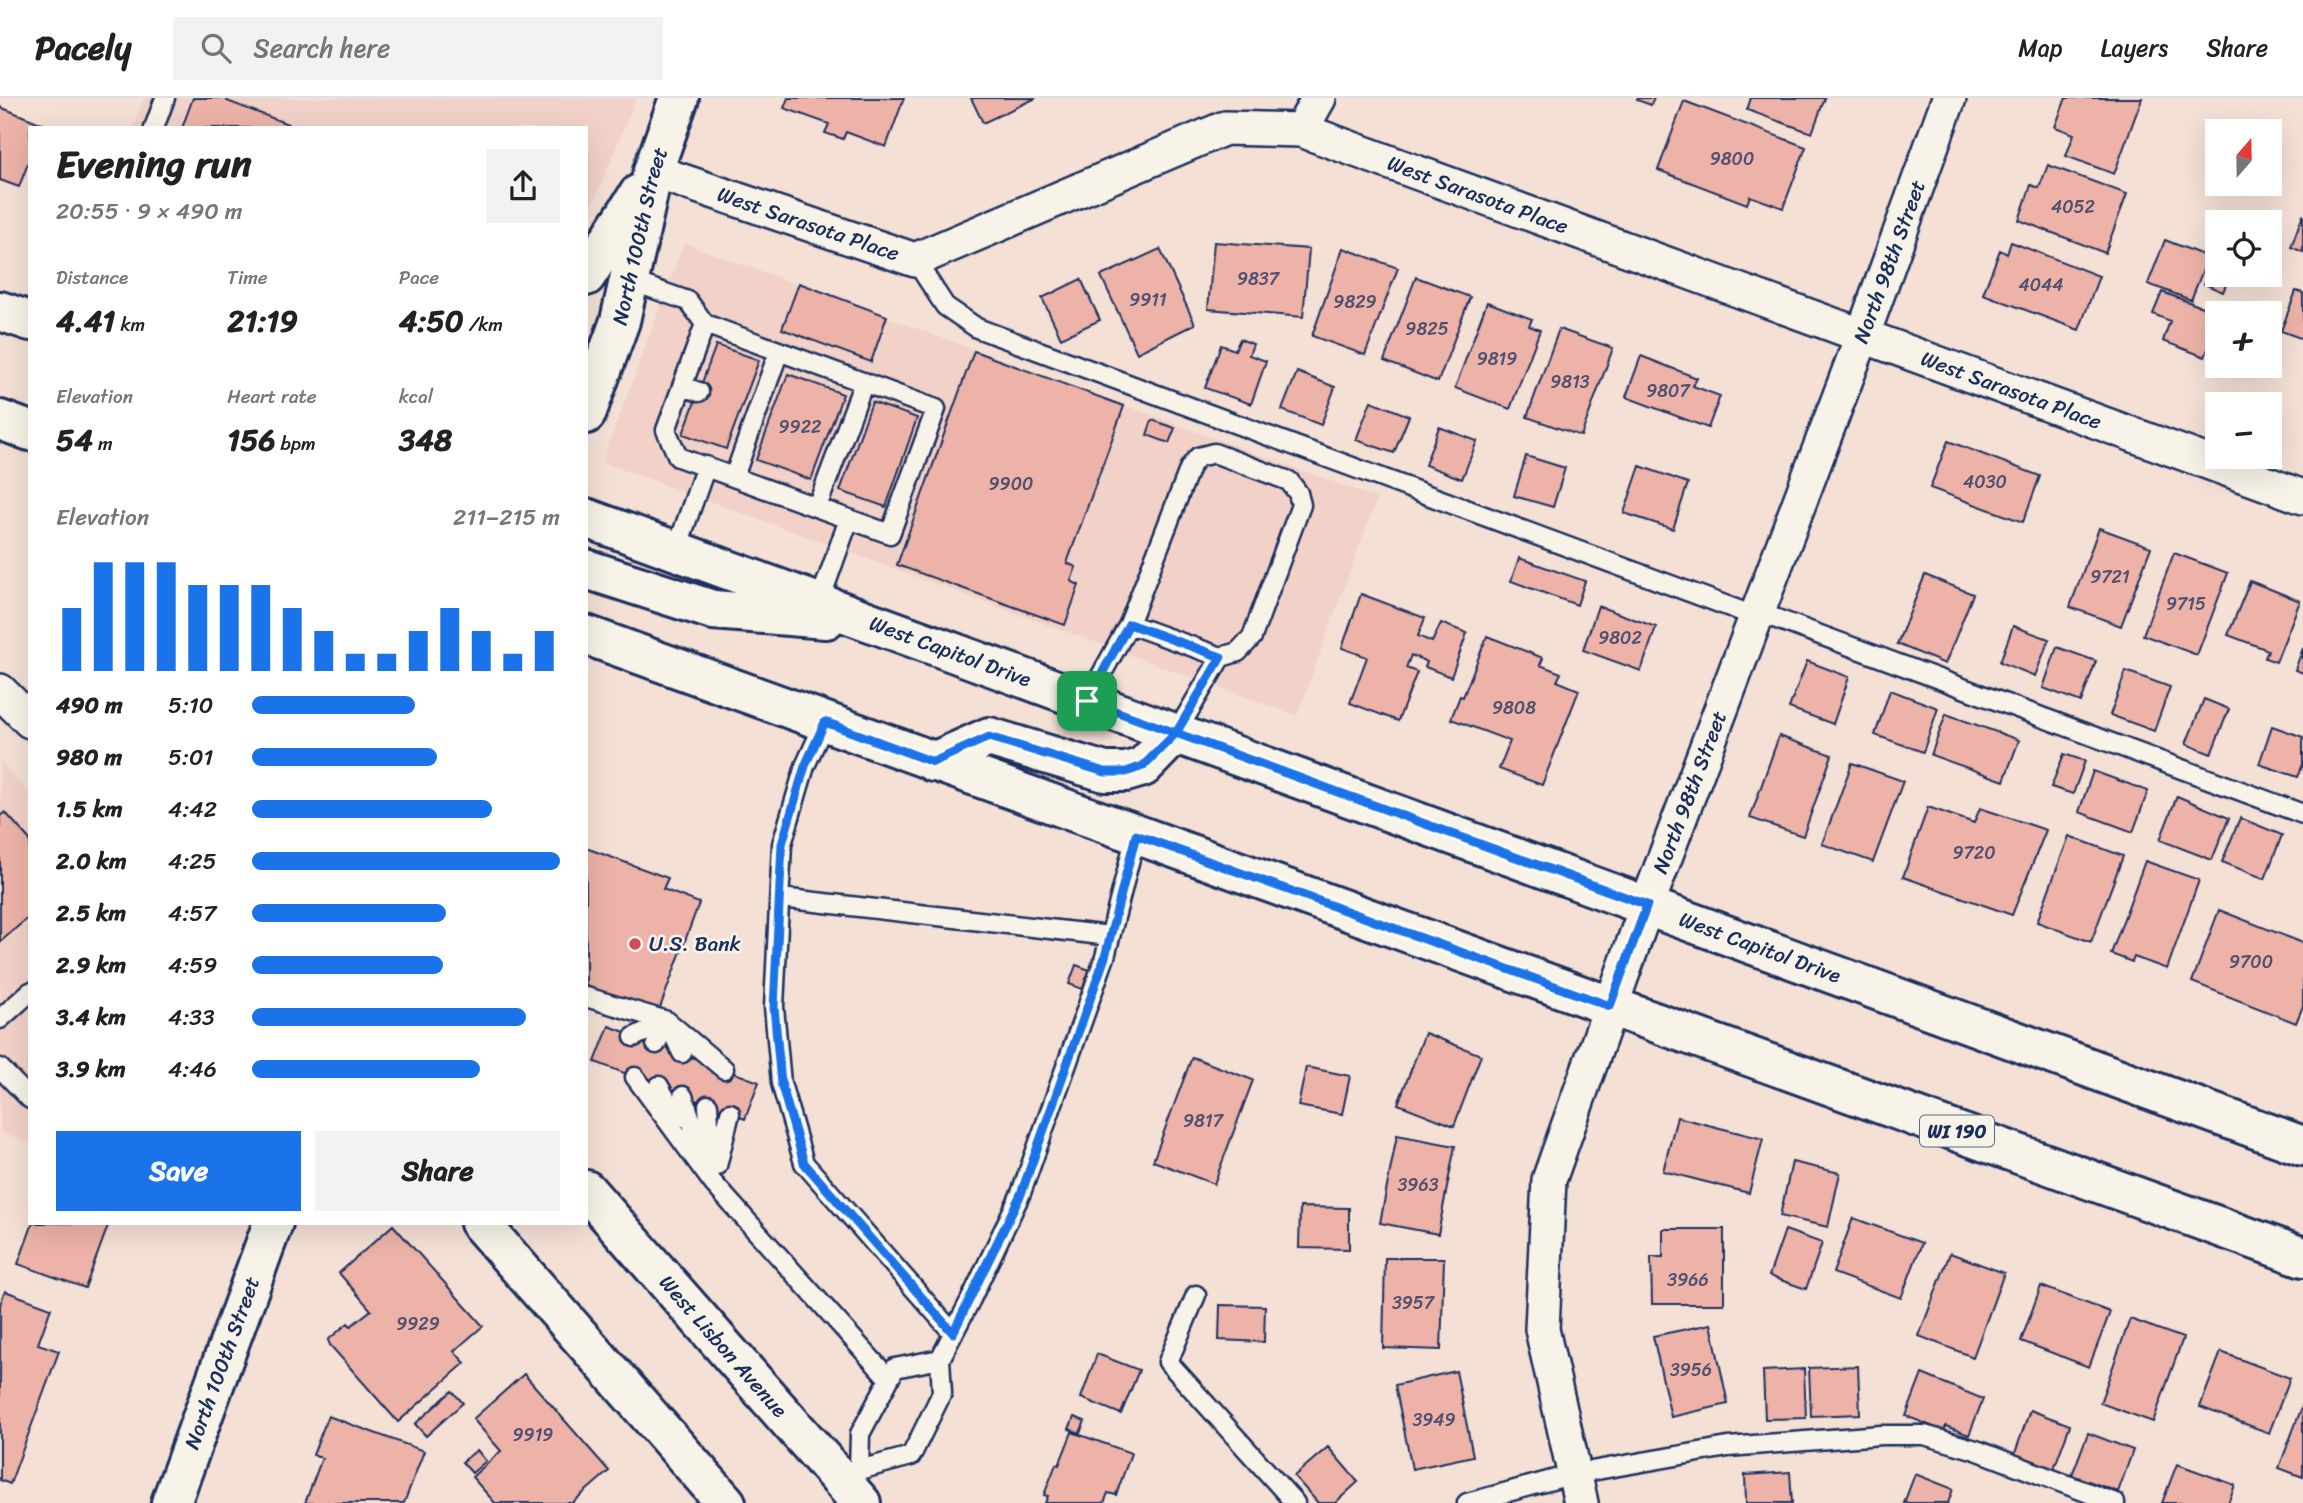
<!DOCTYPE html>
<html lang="en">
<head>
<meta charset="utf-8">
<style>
  body { margin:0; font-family:Sriracha,sans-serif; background:#f2f2f2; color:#222; height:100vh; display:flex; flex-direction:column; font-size:26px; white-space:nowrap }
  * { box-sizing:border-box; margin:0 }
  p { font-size:23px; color:#767676 }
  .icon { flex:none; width:38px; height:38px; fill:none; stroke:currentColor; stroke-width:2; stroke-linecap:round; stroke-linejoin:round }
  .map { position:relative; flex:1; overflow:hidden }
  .details { position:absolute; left:28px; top:28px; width:560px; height:1099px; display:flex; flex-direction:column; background:#fff; border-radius:0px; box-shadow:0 7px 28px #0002 }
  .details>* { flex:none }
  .needle { width:46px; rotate:20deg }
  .fabs { position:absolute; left:2205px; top:21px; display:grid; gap:14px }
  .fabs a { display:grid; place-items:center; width:77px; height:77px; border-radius:0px; background:#fff; box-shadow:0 7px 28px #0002; font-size:35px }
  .pin { position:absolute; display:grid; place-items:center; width:60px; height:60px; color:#fff; margin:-30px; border-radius:14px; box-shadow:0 4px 10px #0006 }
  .round { display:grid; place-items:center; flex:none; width:74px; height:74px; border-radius:0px; background:#f2f2f2 }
  .headline { display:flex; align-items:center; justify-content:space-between; height:119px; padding:0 28px }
  h1 { font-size:38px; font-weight:700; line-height:52px }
  .stats { display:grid; grid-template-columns:repeat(3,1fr); gap:10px; height:119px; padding:7px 28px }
  .stats div { display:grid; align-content:center }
  .stats b { font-size:30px; font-weight:700 }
  .stats small { font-size:19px; font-weight:400 }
  .stats p { font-size:19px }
  .chart { height:196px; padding:14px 28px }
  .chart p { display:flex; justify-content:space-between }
  .chart svg { width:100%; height:126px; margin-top:7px; stroke:#1a73e8; stroke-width:6 }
  .cta { display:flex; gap:14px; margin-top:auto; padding:14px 28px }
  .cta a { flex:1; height:80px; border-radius:0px; background:#1a73e8; color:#fff; font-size:28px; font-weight:700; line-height:80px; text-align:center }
  .cta a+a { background:#f2f2f2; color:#222 }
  ul { padding:0 28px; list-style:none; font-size:23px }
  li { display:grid; grid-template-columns:112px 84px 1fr; align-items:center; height:52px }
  li i { height:18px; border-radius:9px; background:#1a73e8 }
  header { display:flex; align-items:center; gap:42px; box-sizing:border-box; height:98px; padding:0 35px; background:#fff; border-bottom:2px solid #e0e0e0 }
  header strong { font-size:33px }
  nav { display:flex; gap:38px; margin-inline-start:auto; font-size:24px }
  .search { width:490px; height:63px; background:#f2f2f2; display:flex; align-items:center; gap:18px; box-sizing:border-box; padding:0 24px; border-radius:0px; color:#767676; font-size:26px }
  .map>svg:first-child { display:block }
  .built { fill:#f2d2c8 }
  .building { fill:#edb3a8; stroke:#1b2f5e; stroke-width:2 }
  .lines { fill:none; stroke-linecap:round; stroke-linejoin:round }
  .service-casing { stroke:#1b2f5e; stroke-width:23 }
  .minor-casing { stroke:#1b2f5e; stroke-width:38 }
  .tertiary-casing { stroke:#1b2f5e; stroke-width:44 }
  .secondary-casing { stroke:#1b2f5e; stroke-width:44 }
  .primary-casing { stroke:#1b2f5e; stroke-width:44 }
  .service { stroke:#f7f3e8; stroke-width:18 }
  .minor { stroke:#f7f3e8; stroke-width:33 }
  .tertiary { stroke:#f7f3e8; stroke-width:38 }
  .secondary { stroke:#f7f3e8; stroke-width:38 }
  .primary { stroke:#f7f3e8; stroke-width:38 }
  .route-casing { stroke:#fff; stroke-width:14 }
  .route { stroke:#1a73e8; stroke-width:9 }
  .poi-dot { fill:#d1495b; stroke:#f7f3e8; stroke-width:2.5 }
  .labels { text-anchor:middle; stroke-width:5; stroke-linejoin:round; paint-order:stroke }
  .number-label { font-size:18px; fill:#505070 }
  .shield { fill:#f7f3e8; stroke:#5d6a87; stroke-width:2 }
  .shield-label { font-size:19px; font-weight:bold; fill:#1b2f5e }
  .street-label { font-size:21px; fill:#1b2f5e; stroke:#f7f3e8 }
  .poi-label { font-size:21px; fill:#1b2f5e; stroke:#f7f3e8; text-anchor:start }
</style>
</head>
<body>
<header>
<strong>Pacely</strong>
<div class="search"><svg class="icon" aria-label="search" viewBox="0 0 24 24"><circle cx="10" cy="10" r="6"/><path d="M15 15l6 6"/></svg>Search here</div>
<nav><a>Map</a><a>Layers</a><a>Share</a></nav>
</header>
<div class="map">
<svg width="2303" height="1405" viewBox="0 0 2303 1405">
  <rect width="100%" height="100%" fill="#f4e0d5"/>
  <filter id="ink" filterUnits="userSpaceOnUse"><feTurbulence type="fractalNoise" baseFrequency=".0143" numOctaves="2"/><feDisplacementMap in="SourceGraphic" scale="14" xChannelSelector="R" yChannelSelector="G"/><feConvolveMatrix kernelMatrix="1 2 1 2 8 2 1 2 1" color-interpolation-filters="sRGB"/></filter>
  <g filter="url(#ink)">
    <path class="built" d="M144,0H636L586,124V30H133Z
      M684,145L1377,400L1297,618L602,364Z
      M0,662L30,697V1045L0,1034Z"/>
    <path class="building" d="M193,0H228L227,3L288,26L287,30H182Z
      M788,0H904L886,49L846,34L843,41L825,35L829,26L784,10Z
      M971,0H1036L983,25Z
      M1638,0H1654L1651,7L1637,2Z
      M1751,0H1825L1812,35L1747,12Z
      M2066,0H2142L2114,76L2066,58L2074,36L2055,29Z
      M1684,3L1806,49L1783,110L1750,98L1747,106L1658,72Z
      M0,9L43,26L41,30H30V60L19,89L0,82Z
      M2048,67L2127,96L2105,155L2019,122L2031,87L2039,90Z
      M2303,116V154L2291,149Z
      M2165,142L2208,159L2191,202L2148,186Z
      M1214,144L1309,151L1303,219L1208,211Z
      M2011,144L2099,178L2079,232L1983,196L2000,152L2007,156Z
      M1343,150L1398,170L1365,257L1312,238Z
      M1160,151L1195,226L1137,255L1101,178Z
      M2214,162L2217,163V177H2230L2223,194L2204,186Z
      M1416,179L1470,199L1438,284L1384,263Z
      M1081,181L1100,222L1061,240L1042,200Z
      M799,185L887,218L871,264L782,231Z
      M2296,193L2303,195V241L2281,233Z
      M2162,194L2218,215L2217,227L2205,259L2163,243L2170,223L2153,216Z
      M1487,204L1532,221L1529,228L1540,232L1510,311L1455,290Z
      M1559,231L1613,250L1581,338L1527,319Z
      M1240,241L1253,246L1249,257L1266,263L1251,306L1205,290L1221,247L1235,252Z
      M716,247L759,262L726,351L683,336Z
      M974,253L1124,308L1067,465L1076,469L1071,483L1079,487L1065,527L897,467Z
      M1641,258L1697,280L1693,288L1720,298L1708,330L1626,299Z
      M1297,274L1335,289L1321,327L1282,312Z
      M788,276L843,296L811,382L756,362Z
      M1371,303L1409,318L1394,355L1356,342Z
      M872,304L917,320L886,409L840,393Z
      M1152,322L1175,330L1169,345L1147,337Z
      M1439,329L1477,343L1462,381L1425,367Z
      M1948,343L2040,378L2023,424L1930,390Z
      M1526,358L1565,370L1553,409L1514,398Z
      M1640,368L1688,385L1673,431L1624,415Z
      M2099,430L2151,449L2121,528L2070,509Z
      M2174,455L2228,475L2197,557L2143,537Z
      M1519,460L1585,483L1577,507L1511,483Z
      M1925,477L1973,496L1945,566L1897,546Z
      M2250,483L2300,503L2276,564L2265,560L2268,552L2228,537Z
      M1361,496L1425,520L1418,538L1432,544L1441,525L1467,535L1451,579L1425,569L1427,564L1411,557L1406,570L1417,574L1398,623L1350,605L1367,559L1342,550Z
      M1598,508L1656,529L1641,573L1583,552Z
      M2013,528L2049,541L2035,578L2000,564Z
      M1487,538L1543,560L1540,567L1561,575L1557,583L1579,592L1542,687L1499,671L1510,643L1451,621L1460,598L1463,599Z
      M2057,549L2096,563L2081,604L2043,590Z
      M2303,550V575L2295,572Z
      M1807,563L1849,579L1833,626L1789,610Z
      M2126,573L2170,589L2154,633L2110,617Z
      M1890,592L1938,610L1923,654L1875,637Z
      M2204,601L2229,611L2211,656L2186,646Z
      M1946,616L2019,642L2004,683L1931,657Z
      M2272,628L2303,639V666L2298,679L2259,666Z
      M1779,638L1832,657L1803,738L1750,720Z
      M2064,656L2085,663L2073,696L2051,689Z
      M1852,665L1903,683L1873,764L1822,746Z
      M2093,673L2148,693L2133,734L2079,714Z
      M2177,698L2229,720L2212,762L2160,742Z
      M1928,709L1974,725L1980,710L2046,732L2012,817L1903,779Z
      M5,714L30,742V818L0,844V718Z
      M2240,720L2282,737L2265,781L2222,764Z
      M2069,738L2123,758L2091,844L2037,824Z
      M586,750L668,780L663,791L699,805L658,915L602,897L603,894L586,888Z
      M2145,763L2199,782L2167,871L2134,859L2132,864L2111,856Z
      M2219,812L2303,845V908L2296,925L2192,884Z
      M1076,867L1093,873L1085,892L1069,886Z
      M609,928L759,984L745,1021L595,964Z
      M1425,935L1481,957L1454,1028L1398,1006Z
      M1192,959L1253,982L1214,1086L1153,1063Z
      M1306,969L1350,978L1342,1016L1298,1008Z
      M1677,1019L1763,1041L1749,1095L1663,1073Z
      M1397,1037L1455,1048L1438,1136L1380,1125Z
      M1792,1064L1840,1075L1828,1129L1780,1118Z
      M1300,1109L1349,1110V1151L1299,1150Z
      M1853,1120L1922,1145L1901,1200L1833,1175Z
      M33,1125H109L85,1190L18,1166Z
      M393,1127L483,1228L454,1253L465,1265L398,1324L330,1247L328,1242L348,1225L351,1228L371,1212L339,1175Z
      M1663,1131H1724V1206H1652L1651,1159H1663Z
      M1785,1132L1822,1145L1806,1191L1769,1178Z
      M1950,1155L2004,1175L1973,1259L1919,1238Z
      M1385,1160H1444L1441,1252L1383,1250Z
      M2041,1188L2110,1214L2089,1269L2021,1243Z
      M5,1193L51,1210L38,1246L59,1253L10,1386L0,1382V1207Z
      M1220,1207L1265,1208L1264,1244L1219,1242Z
      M2130,1221L2183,1240L2153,1324L2100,1305Z
      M1711,1226L1728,1306L1671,1319L1653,1238Z
      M2221,1254L2290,1280L2269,1335L2200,1309Z
      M1097,1256L1139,1272L1121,1316L1081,1300Z
      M1858,1268L1860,1316L1811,1318L1809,1270Z
      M1804,1271L1806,1320L1765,1321L1763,1273Z
      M1456,1273L1473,1358L1412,1371L1395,1287Z
      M524,1276L609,1373L572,1405H495L472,1379L501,1353L473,1321Z
      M1922,1276L1983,1301L1969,1337L1946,1328L1944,1333L1906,1318Z
      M452,1293L463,1305L426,1338L415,1326Z
      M2303,1306V1379L2279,1370Z
      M2030,1312L2070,1327L2053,1373L2014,1358Z
      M328,1318L424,1353L404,1405H305L322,1360L313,1357Z
      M1074,1319L1085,1323L1080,1335L1069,1331Z
      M1072,1334L1131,1355L1116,1397L1108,1395L1104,1405H1045L1048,1398L1044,1397L1056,1366L1059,1367Z
      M2088,1335L2133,1352L2118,1394L2072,1377Z
      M1328,1349L1358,1384L1335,1405H1318L1294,1378Z
      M477,1352L486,1363L472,1375L462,1364Z
      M2177,1366L2235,1387L2228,1405H2162Z
      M1790,1374L1792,1405H1746L1745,1377Z
      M1915,1376L1953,1391L1948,1405H1904Z"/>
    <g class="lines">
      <g class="service-casing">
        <path id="service" d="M154,30L165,0
          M915,162L945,208L977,230L1757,519
          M628,182L688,203L705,226L936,311L890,436L678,359L666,332L705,226
          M682,288L699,294
          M734,379L779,253
          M817,409L864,284
          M676,453L706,368
          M819,505L849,421
          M1758,514L2303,716
          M1129,526L1221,559
          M1087,603L1129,526L1190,369L1198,359L1214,355L1289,383L1298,395L1301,407L1252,539L1238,554L1221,559L1176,635
          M825,624L805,668L782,746L774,909L781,985L804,1065L953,1235
          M781,800L1110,838
          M586,899L667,923L724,971
          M0,921L30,894
          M670,929L682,955
          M634,939L667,923
          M656,946L667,923
          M0,970L30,1001
          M635,979L713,1085L889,1281
          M659,988L677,1021
          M683,998L707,1069
          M708,1007L711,1061
          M717,1068L730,1015
          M1196,1197L1168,1264L1295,1405
          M859,1372L860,1336L895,1270L940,1261
          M847,1388L859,1372L911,1358L942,1295L940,1261L971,1201L1021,1095L1105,859L1136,737
          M1467,1405L1574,1376L1728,1349L1881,1337H1924L1976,1352L2115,1405"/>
      </g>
      <g class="minor-casing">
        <g id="minor">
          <path d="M1301,32L1319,0"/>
          <path id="s1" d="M653,73L915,162L1225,30L1301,32L2303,399"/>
          <path d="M0,593L30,623"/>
          <path id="s2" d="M1581,1405L1542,1231L1549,1082L1647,807L1862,239L1949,0"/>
        </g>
      </g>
      <g class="tertiary-casing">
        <g id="tertiary">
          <path d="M586,178L639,96"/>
          <path id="s3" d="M586,316L620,223L653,73L679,0"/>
          <path id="s4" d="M171,1405L273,1125"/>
        </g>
      </g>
      <g class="secondary-casing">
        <g id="secondary">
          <path id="s5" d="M586,1092L861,1405"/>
          <path d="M480,1125L726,1405"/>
        </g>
      </g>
      <g class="primary-casing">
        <g id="primary">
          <path d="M0,213L30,223"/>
          <path d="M0,322L30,333"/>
          <path id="s6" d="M586,420L2303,1048"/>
          <path d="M586,471L713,512L826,521"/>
          <path d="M586,537L2303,1159"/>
          <path d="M933,664L989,639L1105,674H1126L1143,669L1176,635"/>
        </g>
      </g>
      <use href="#service" class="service"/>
      <use href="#minor" class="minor"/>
      <use href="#tertiary" class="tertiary"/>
      <use href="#secondary" class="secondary"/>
      <use href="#primary" class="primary"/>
    </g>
  </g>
  <g class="lines" filter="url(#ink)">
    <g class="route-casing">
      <path id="route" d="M1087,603L1176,635L1143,668L1126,674H1105L989,639L933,664L825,624L805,668L782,746L774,909L781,985L804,1065L953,1235L1021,1096L1105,859L1136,737L1610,908L1647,807L1176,635L1221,559L1129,526L1087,603"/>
    </g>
    <use href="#route" class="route"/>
  </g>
  <circle class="poi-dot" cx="635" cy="846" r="7"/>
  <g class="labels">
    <g class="number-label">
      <text x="1732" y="67">9800</text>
      <text x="2073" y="115">4052</text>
      <text x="1258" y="187">9837</text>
      <text x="2041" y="193">4044</text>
      <text x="1148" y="208">9911</text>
      <text x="1355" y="210">9829</text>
      <text x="1427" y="237">9825</text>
      <text x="1497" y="267">9819</text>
      <text x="1570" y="290">9813</text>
      <text x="1668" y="299">9807</text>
      <text x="800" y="335">9922</text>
      <text x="1985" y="390">4030</text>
      <text x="1011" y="392">9900</text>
      <text x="2110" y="485">9721</text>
      <text x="2186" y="512">9715</text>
      <text x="1620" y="546">9802</text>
      <text x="1514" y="616">9808</text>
      <text x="1974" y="761">9720</text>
      <text x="2251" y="870">9700</text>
      <text x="1203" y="1029">9817</text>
      <text x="1418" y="1093">3963</text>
      <text x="1688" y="1188">3966</text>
      <text x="1413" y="1211">3957</text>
      <text x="418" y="1232">9929</text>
      <text x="1691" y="1278">3956</text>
      <text x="1434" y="1328">3949</text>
      <text x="533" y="1343">9919</text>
    </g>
    <rect class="shield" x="1920" y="1017.5" width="74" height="31" rx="5"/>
    <g class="shield-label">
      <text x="1957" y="1040">WI 190</text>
    </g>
    <g class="street-label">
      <text dy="7" stroke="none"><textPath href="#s1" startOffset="878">West Sarasota Place</textPath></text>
      <text dy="7" stroke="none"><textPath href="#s1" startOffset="164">West Sarasota Place</textPath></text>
      <text dy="7" stroke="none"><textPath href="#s3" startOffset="186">North 100th Street</textPath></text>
      <text dy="7" stroke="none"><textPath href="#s2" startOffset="1307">North 98th Street</textPath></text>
      <text dy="7" stroke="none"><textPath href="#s1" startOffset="1446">West Sarasota Place</textPath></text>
      <text dy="7" stroke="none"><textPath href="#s6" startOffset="388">West Capitol Drive</textPath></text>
      <text dy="7" stroke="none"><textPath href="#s2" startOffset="740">North 98th Street</textPath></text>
      <text dy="7" stroke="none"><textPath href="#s6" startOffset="1250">West Capitol Drive</textPath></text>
      <text dy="7" stroke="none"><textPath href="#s5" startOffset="208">West Lisbon Avenue</textPath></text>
      <text dy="7" stroke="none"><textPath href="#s4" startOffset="149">North 100th Street</textPath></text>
    </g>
    <g class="poi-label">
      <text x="649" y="853">U.S. Bank</text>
    </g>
  </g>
</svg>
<div class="fabs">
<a><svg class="needle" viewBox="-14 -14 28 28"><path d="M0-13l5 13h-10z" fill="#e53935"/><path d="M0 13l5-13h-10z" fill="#767676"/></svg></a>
<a><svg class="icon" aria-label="locate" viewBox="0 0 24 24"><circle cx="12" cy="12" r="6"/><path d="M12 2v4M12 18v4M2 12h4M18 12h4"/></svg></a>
<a>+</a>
<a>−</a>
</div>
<div class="pin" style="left:1087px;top:603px;background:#1e9e55"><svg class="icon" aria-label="arrive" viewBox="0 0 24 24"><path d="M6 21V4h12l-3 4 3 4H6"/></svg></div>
<section class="details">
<div class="headline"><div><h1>Evening run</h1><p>20:55 · 9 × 490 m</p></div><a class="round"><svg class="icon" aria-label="share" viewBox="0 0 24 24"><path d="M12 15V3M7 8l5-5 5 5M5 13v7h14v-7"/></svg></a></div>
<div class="stats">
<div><p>Distance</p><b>4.41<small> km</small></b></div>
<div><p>Time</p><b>21:19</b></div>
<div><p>Pace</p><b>4:50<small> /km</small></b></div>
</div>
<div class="stats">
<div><p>Elevation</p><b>54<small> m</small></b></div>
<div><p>Heart rate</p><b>156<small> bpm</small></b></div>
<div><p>kcal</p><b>348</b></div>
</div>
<div class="chart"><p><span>Elevation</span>211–215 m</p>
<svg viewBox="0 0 160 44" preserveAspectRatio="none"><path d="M5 44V22M15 44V6M25 44V6M35 44V6M45 44V14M55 44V14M65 44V14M75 44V22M85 44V30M95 44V38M105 44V38M115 44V30M125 44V22M135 44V30M145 44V38M155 44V30"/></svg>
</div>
<ul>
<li><b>490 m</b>5:10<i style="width:53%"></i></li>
<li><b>980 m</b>5:01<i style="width:60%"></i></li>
<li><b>1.5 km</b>4:42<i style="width:78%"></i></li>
<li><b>2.0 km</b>4:25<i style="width:100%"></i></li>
<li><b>2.5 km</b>4:57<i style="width:63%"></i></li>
<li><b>2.9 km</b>4:59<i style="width:62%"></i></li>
<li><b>3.4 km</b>4:33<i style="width:89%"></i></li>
<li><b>3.9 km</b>4:46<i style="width:74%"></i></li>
</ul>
<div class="cta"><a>Save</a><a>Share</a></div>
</section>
</div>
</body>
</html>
